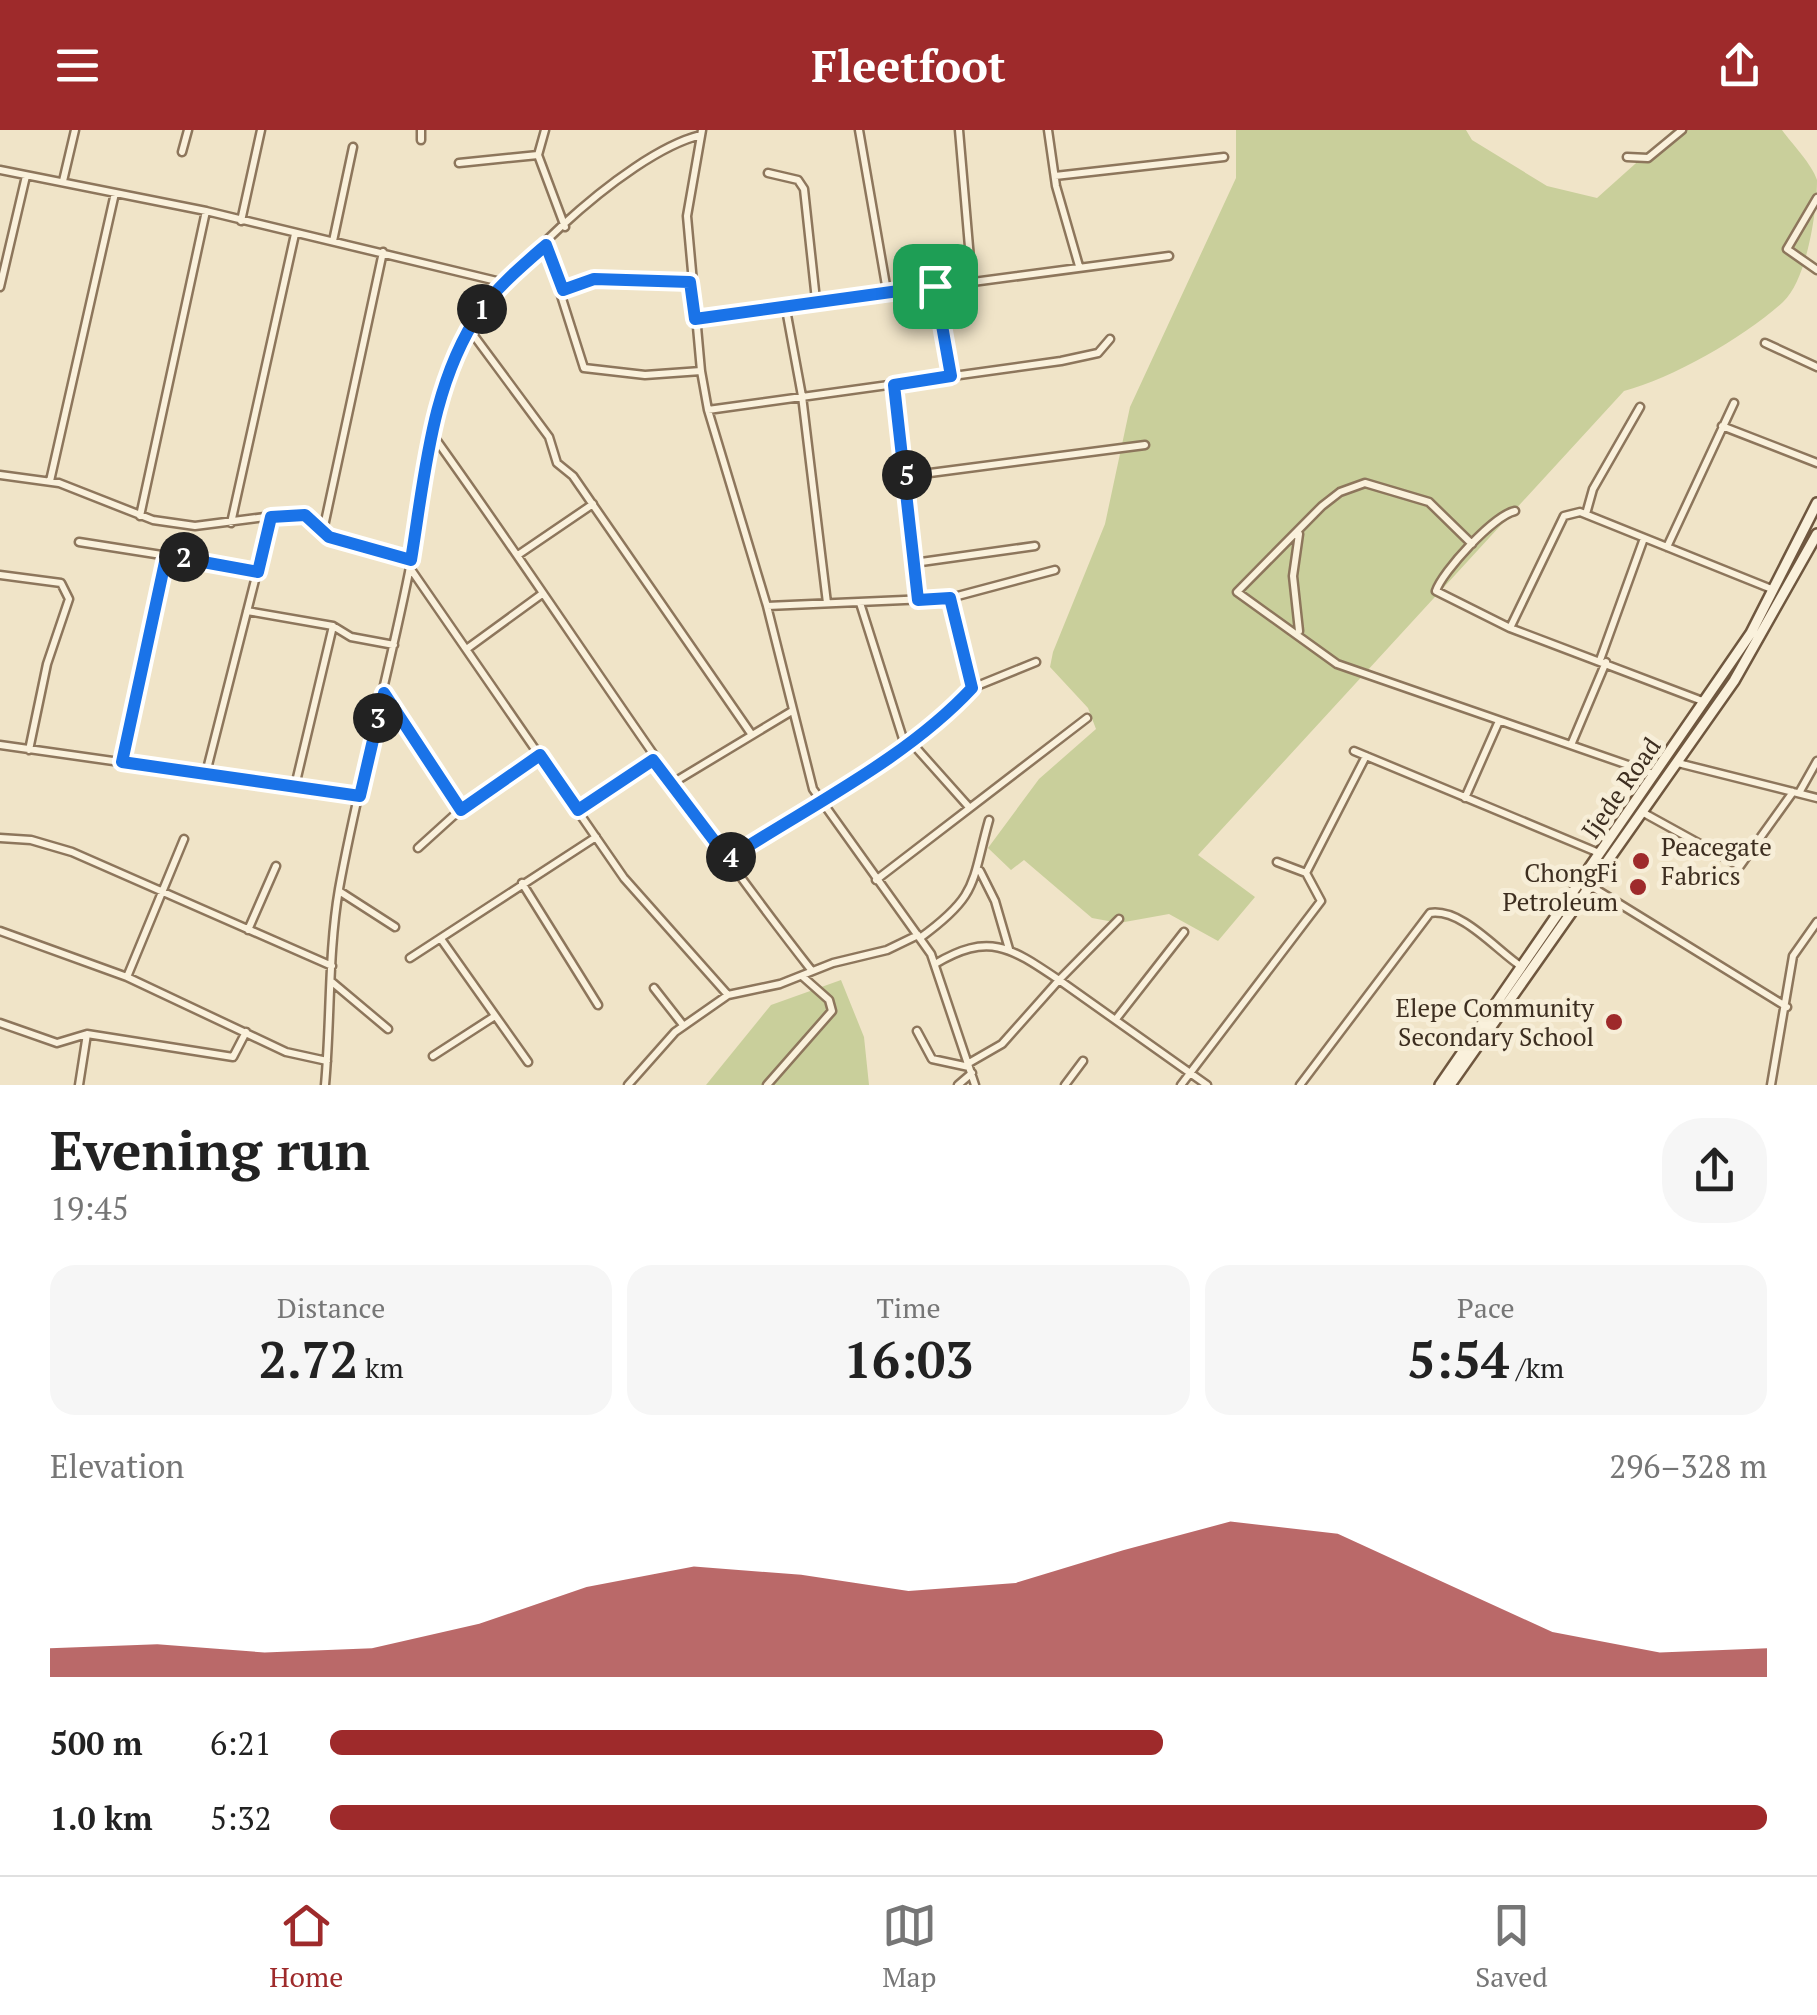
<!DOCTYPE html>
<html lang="en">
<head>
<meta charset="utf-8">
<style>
  body { margin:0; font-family:"PT Serif",serif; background:#f6f6f6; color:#222; height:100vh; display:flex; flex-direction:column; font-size:38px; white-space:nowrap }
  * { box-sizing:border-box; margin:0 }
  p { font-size:32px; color:#767676 }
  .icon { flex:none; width:55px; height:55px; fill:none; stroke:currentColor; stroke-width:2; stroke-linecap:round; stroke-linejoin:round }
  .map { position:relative; height:955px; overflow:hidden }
  .sheet { display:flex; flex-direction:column; background:#fff; flex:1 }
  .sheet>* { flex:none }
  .pin { position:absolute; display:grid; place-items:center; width:85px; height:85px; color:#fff; margin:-42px; border-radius:20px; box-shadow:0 5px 15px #0006 }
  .km { position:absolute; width:50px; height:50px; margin:-25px; border-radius:50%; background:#222; color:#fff; font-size:28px; line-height:50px; text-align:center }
  .round { display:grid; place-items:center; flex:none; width:105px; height:105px; border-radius:40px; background:#f6f6f6 }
  .head { display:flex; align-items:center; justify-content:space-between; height:170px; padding:0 50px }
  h1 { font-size:55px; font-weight:700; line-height:75px }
  .stats { display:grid; grid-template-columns:repeat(3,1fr); gap:15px; height:170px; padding:10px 50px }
  .stats div { display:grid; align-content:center; border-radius:25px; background:#f6f6f6; text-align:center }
  .stats b { font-size:50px; font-weight:700 }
  .stats small { font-size:28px; font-weight:400 }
  .stats p { font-size:28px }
  .chart { height:280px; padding:20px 50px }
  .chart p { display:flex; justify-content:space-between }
  .chart svg { width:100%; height:180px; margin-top:10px; fill:#9e2a2b; opacity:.7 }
  ul { padding:0 50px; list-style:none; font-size:32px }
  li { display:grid; grid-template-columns:160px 120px 1fr; align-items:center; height:75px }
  li i { height:25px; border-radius:12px; background:#9e2a2b }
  header { display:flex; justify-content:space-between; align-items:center; height:130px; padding:0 50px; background:#9e2a2b; color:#fff; font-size:45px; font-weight:700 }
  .menu { display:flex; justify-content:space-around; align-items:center; height:140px; border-top:2px solid #e0e0e0; background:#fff; font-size:28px; color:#767676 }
  .menu a { display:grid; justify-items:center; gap:5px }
  .menu .active { color:#9e2a2b }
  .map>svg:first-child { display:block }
  .green { fill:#c9cf9b }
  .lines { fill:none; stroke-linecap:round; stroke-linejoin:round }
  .minor-casing { stroke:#8d765c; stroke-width:11 }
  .secondary-casing { stroke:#6f573f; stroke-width:14 }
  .minor { stroke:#faf1dc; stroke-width:6 }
  .secondary { stroke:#faf1dc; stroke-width:9 }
  .route-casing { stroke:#fff; stroke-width:20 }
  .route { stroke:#1a73e8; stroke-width:12 }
  .poi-dot { fill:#9e2a2b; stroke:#f7eed8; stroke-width:4 }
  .labels { text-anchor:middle; stroke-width:10; stroke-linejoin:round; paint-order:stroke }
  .street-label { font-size:25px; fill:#3d2e20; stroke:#f7eed8 }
  .poi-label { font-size:25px; fill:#3d2e20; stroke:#f7eed8; text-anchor:end }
</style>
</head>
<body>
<header><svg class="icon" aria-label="menu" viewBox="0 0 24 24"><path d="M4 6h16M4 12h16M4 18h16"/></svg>Fleetfoot<svg class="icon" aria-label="share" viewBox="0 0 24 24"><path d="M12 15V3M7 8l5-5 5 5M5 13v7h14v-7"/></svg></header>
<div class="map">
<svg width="1817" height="955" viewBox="0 0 1817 955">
  <rect width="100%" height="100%" fill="#f0e4c8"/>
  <path class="green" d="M1236,0H1466L1472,10L1547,56L1597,68L1673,0H1782C1792,14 1812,34 1817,50C1817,81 1807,150 1783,172C1746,206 1673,248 1624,261L1198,725L1255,767L1218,811L1169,784L1119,793L1092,788L1024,730L1011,740L988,718L1039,649L1096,599L1088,578L1050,537L1053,522L1105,394L1130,277L1236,48Z
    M841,850L864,907L869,955H706L771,875Z"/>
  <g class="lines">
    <g class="minor-casing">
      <path id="minor" d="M421,0V10
        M702,0L687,86L701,241L708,280L767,476L813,659L931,824L975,955
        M859,0L887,161
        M959,0L972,152
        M1048,0L1056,56L1079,136
        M182,22L188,0
        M538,25L545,0
        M1627,27L1648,28L1682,0
        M459,33L538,25L565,97
        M0,40L206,81L505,153
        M768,43L798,50L804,59L816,170
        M1055,46L1224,27
        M63,51L75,0
        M1817,68L1787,119L1817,140
        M241,91L261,0
        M333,111L353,17
        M545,115L584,238L645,245L701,241
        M935,156L951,246
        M0,157L26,46
        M563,159L594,149L690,152
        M785,174L802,266L827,473
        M695,189L1169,126
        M469,199L549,307L557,333L573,346L752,605
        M1765,213L1817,237
        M894,255L907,346
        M708,280L1061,231L1098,223L1110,209
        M1722,296L1817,333
        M432,304C560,482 676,668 812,841
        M0,345L59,353L153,390L195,396L296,383L305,385L329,407L411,429
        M50,351L115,63
        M1515,381C1494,385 1442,442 1436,461L1510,498L1705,572
        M1586,384L1593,359L1640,277
        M140,386L206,81
        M231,393L295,104
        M323,401L383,122
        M79,412L168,426
        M1472,414L1429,372L1365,353L1340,362L1322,376L1237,462L1337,534L1654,644
        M1667,417L1734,273
        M518,425L593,374
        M914,433L1035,416
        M410,438L624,748L728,865
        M0,445L61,453L69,469L47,534L29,620
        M950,468L972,558
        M919,470L904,350L907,346L1145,315
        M860,473L905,615
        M767,476L950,468L1055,440
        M247,481L333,496L351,507L394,515
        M1510,498L1564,386L1580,382L1774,460
        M1299,501L1293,446L1299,404
        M468,518L542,464
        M1600,530L1643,411
        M384,564L461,679
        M910,611L968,676
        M0,615L360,666
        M1571,615L1606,532
        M1354,621L1599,723
        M122,632L165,432L180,426L258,442
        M1678,633L1817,668
        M206,643L271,387
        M671,654L792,581
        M295,656L333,496
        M1799,663L1817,631
        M1465,668L1499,591
        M578,680L653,629
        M1642,682L1740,736L1793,662
        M0,708L31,710L72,722L332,836
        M418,718L461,679L541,625
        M727,729L905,615L949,583L972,558L1036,532
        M980,741L995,771L1009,819
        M1306,743L1366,626
        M876,750L1087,588
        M522,753L598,875
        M1589,755L1787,877
        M339,761L395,797
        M248,800L276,736
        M0,801L127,847L286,922L327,931
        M920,808C979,765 971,754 989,690
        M441,809L528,932
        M410,828L596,707
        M935,834C989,802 1010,817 1059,850L1119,789
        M127,847L184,709
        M332,852L388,899
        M654,858L683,895
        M1116,889L1184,802
        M0,893L57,913L87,904L233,927L246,902
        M917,901L932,929L969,937
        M433,926L495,886
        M969,933L1002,914L1059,850L1207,955
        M79,955L87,904
        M325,955C331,890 328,823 339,759C358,653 388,548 409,442C422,372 424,293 454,228C486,157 625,23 701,5
        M628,955L675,902L728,865L780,854L833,833L887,820L918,805
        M767,955L832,881L829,870L802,846
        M958,955L972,943
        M1065,955L1083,931
        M1181,955L1321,771L1306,743L1277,732
        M1300,955L1430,783C1462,778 1497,821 1522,837
        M1771,955L1793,826L1817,792"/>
    </g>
    <g class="secondary-casing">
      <path id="secondary" d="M1440,955L1751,503L1817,373
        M1450,955L1734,551L1817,404"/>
    </g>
    <use href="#minor" class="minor"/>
    <use href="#secondary" class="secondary"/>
  </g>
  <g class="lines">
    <g class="route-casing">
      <path id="route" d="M546,115L563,160L594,149L690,152L695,189L935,156L951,246L894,255L918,470L950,468L972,558C906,629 809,676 728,729L653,630L578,680L540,625L461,680L384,563L360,666L122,632L165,432L170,426L258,442L271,387L305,385L329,407L411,430C425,345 431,253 481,180C498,156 523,135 546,115Z"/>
    </g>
    <use href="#route" class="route"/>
  </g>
  <g class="poi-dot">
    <circle cx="1641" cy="731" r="10"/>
    <circle cx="1638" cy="757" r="10"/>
    <circle cx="1614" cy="892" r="10"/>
  </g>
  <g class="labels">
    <g class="street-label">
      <text transform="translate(1621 658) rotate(-55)" y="9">Ijede Road</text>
    </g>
    <g class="poi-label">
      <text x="1661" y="726" text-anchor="start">Peacegate<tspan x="1661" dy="29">Fabrics</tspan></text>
      <text x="1618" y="752">ChongFi<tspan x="1618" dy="29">Petroleum</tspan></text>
      <text x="1594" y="887">Elepe Community<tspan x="1594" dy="29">Secondary School</tspan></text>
    </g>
  </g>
</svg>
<div class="pin" style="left:935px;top:156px;background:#1e9e55"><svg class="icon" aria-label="arrive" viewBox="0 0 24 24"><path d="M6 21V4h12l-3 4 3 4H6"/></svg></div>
<b class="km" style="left:482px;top:179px">1</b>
<b class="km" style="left:184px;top:427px">2</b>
<b class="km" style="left:378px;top:588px">3</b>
<b class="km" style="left:731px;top:727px">4</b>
<b class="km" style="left:907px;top:345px">5</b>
</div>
<section class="sheet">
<div class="head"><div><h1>Evening run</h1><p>19:45</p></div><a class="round"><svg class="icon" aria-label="share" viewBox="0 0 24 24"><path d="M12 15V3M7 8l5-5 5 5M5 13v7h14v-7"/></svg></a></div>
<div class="stats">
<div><p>Distance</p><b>2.72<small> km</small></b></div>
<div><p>Time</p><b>16:03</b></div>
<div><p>Pace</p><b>5:54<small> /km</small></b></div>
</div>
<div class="chart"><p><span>Elevation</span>296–328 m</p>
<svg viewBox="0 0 160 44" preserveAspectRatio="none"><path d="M0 44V37L10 36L20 38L30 37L40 31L50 22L60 17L70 19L80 23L90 21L100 13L110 6L120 9L130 21L140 33L150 38L160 37V44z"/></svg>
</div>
<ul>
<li><b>500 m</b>6:21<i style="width:58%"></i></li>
<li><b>1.0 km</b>5:32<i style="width:100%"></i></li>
</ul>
</section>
<nav class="menu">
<a class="active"><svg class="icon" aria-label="home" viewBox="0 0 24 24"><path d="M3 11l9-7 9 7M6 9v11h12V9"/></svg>Home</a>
<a><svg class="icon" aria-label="map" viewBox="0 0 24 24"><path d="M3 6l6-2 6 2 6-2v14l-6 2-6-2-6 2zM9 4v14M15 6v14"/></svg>Map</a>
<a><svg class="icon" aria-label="saved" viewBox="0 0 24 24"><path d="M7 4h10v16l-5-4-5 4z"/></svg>Saved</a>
</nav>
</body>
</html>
